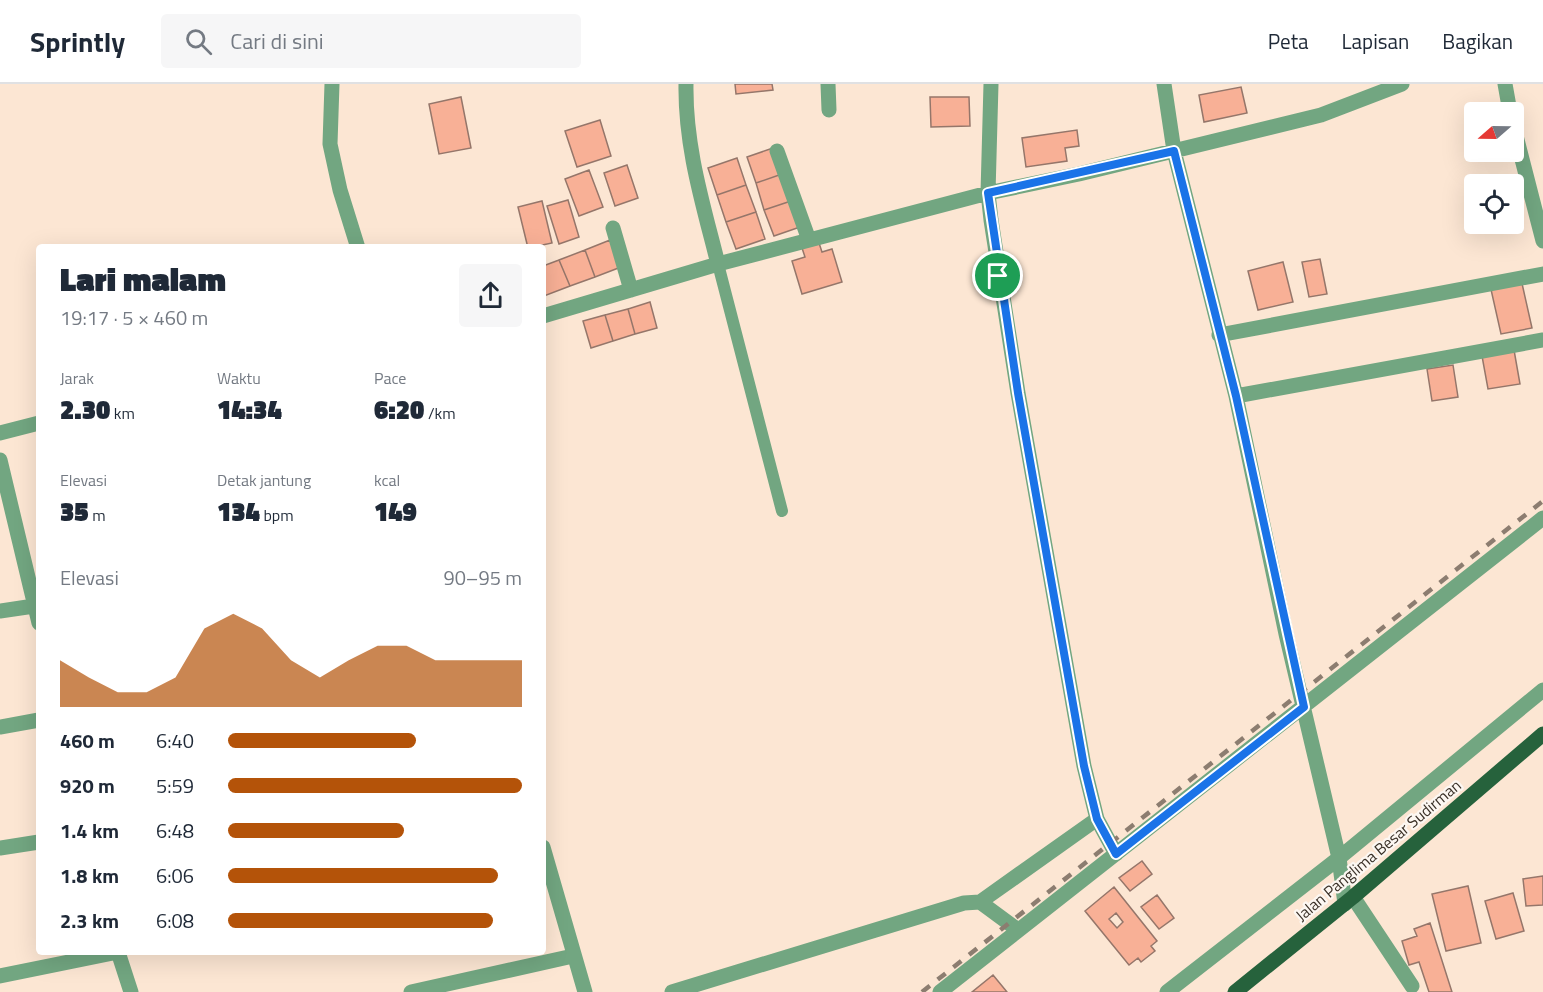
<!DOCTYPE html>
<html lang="id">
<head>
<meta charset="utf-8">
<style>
  body { margin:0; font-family:"Titillium Web",sans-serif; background:#f6f6f7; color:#1f2937; height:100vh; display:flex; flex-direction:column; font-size:22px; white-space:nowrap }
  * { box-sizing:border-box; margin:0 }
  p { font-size:20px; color:#747a83 }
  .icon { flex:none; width:33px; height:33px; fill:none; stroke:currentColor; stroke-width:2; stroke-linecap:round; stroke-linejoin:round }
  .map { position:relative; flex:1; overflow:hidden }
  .drawer { position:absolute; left:36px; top:160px; width:510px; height:711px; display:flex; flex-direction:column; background:#fff; border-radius:6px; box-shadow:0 6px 24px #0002 }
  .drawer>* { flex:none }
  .needle { width:39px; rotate:250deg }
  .controls { position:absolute; left:1464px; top:18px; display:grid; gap:12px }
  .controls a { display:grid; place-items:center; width:60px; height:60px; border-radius:6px; background:#fff; box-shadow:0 6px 24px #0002; font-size:30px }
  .pin { position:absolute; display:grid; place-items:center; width:51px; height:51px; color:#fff; margin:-26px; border:3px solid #fff; border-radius:50%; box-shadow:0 2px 6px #0007 }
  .round { display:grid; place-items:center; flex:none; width:63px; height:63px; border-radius:6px; background:#f6f6f7 }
  .headline { display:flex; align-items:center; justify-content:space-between; height:102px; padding:0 24px }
  h1 { font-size:33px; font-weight:800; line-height:45px }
  .stats { display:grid; grid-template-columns:repeat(3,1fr); gap:9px; height:102px; padding:6px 24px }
  .stats div { display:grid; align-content:center }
  .stats b { font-size:26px; font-weight:800 }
  .stats small { font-size:16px; font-weight:400 }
  .stats p { font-size:16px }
  .chart { height:168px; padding:12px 24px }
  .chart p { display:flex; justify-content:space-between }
  .chart svg { width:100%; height:108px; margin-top:6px; fill:#b45309; opacity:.7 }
  ul { padding:0 24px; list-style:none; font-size:20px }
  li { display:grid; grid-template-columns:96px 72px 1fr; align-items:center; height:45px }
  li i { height:15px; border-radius:8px; background:#b45309 }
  header { display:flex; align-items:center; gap:36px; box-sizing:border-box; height:84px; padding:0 30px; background:#fff; border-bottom:2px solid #e0e1e3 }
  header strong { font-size:28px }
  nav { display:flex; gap:33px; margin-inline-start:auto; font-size:21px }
  .search { width:420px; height:54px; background:#f6f6f7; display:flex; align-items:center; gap:15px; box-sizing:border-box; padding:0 21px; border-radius:6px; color:#747a83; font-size:22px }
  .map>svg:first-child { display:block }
  .building { fill:#f8b096; stroke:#95766a; stroke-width:1.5; fill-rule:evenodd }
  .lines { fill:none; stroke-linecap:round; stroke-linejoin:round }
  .service { stroke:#72a681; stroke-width:12 }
  .minor { stroke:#72a681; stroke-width:15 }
  .primary { stroke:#26623c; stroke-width:15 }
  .rail { stroke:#8c7d70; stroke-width:4.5; stroke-dasharray:10 10; stroke-linecap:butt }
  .route-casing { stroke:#fff; stroke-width:12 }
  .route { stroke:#1a73e8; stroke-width:8 }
  .labels { text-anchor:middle; stroke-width:4.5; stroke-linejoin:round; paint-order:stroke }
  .street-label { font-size:16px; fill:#3a3027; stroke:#fcf7f2 }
</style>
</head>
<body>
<header>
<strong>Sprintly</strong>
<div class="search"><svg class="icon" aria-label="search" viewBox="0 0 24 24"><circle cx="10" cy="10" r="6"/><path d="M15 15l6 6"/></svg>Cari di sini</div>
<nav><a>Peta</a><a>Lapisan</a><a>Bagikan</a></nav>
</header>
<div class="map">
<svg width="1543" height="908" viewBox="0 0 1543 908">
  <rect width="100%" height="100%" fill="#fce6d3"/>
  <path class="building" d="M735,0H772L773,6L736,10Z
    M1241,3L1247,29L1204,38L1199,11Z
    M461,13L471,64L439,70L429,20Z
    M930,13H969L970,42L931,43Z
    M600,36L611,72L577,83L565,47Z
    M1077,46L1079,62L1065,64L1067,77L1026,83L1022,54Z
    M773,64L782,90L756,99L747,73Z
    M737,74L746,101L717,111L708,84Z
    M627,81L638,114L615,122L604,89Z
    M589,86L603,123L579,132L565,95Z
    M782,90L791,117L764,126L756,99Z
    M746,101L756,128L726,138L717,111Z
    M568,116L579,153L559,160L547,122Z
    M542,117L552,159L528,164L518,123Z
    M791,117L800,143L774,152L764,126Z
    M756,128L765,155L736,165L726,138Z
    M610,156L621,183L595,193L585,166Z
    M819,159L822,168L832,165L842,198L802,210L792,177L805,173L802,164Z
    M585,166L595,193L570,202L559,176Z
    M1320,175L1327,210L1309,213L1302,178Z
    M559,176L570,202L544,212L543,182Z
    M1283,178L1293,218L1258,226L1248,187Z
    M1521,195L1532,244L1501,250L1490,201Z
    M650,218L657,244L635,250L628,225Z
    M628,225L635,250L613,257L605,231Z
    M605,231L613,257L591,264L583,237Z
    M1514,266L1520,300L1488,305L1482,272Z
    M1453,281L1458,313L1432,317L1427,285Z
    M1142,777L1152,790L1130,807L1119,794Z
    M1543,792V821L1526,822L1523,795Z
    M1468,802L1481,859L1446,867L1432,810Z
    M1114,803L1157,857L1151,862L1155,867L1141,878L1138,874L1129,881L1085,827ZM1116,829L1123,838L1117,844L1109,835Z
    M1513,809L1524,847L1496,855L1485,817Z
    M1157,811L1174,834L1159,845L1141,823Z
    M1430,839L1452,908H1429L1419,878L1409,881L1402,857L1417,852L1414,845Z
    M993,891L1007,908H972Z"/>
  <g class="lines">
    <path class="service" d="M718,180L782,427"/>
    <path class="minor" d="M332,0L330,60L340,106L358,164
      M686,0C685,63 703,120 718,180
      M828,0L829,26
      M991,0L988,109L991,136L1018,309L1084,682L1097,735L1116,770
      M1164,0L1174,67L1236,312L1286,550L1339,774L1345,820
      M1505,0L1510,28
      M1514,44L1543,157
      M777,67L809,156
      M613,144L631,206
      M543,232L718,180L988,109L1079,90L1321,31L1402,0
      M1219,251L1543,190
      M1236,312L1543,256
      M0,349L39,339
      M0,376L39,539
      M0,527L34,522
      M0,643L39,636
      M543,763L585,908
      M0,764L39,758
      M1353,813L1412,902
      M980,818L1097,735
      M118,868L131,908
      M0,892L118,868
      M411,908L573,872
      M672,908L964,819L980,818L1018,846
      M940,908L1543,434
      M1167,908L1339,774L1543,606"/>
    <path class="primary" d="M1235,908L1353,813L1543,650"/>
    <path class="rail" d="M922,908L1543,417"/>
  </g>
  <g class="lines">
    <g class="route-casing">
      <path id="route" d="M1174,67L1236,312L1304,623L1116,770L1097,735L1084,682L1018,309L988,109Z"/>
    </g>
    <use href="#route" class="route"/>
  </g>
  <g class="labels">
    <g class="street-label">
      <text transform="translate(1378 766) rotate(-40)" y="6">Jalan Panglima Besar Sudirman</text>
    </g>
  </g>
</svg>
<div class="controls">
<a><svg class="needle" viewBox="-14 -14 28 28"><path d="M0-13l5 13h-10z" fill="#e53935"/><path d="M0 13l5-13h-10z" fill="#747a83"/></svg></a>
<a><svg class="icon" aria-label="locate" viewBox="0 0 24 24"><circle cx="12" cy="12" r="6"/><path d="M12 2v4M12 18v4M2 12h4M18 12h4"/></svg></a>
</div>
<div class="pin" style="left:998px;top:192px;background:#1e9e55"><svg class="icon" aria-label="arrive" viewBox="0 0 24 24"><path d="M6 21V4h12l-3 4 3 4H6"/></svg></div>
<section class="drawer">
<div class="headline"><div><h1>Lari malam</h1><p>19:17 · 5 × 460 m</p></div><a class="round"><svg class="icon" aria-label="share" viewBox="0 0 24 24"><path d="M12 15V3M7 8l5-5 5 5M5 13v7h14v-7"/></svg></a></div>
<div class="stats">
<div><p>Jarak</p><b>2.30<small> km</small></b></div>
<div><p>Waktu</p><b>14:34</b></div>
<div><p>Pace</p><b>6:20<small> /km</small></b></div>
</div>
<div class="stats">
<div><p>Elevasi</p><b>35<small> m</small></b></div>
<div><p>Detak jantung</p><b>134<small> bpm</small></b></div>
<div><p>kcal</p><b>149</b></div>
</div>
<div class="chart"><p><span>Elevasi</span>90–95 m</p>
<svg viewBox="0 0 160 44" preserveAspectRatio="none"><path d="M0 44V25L10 32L20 38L30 38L40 32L50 12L60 6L70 12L80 25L90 32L100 25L110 19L120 19L130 25L140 25L150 25L160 25V44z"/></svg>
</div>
<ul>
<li><b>460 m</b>6:40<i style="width:64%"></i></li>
<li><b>920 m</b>5:59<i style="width:100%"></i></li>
<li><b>1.4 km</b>6:48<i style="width:60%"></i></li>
<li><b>1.8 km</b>6:06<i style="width:92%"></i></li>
<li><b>2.3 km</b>6:08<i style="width:90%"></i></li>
</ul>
</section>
</div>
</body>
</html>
